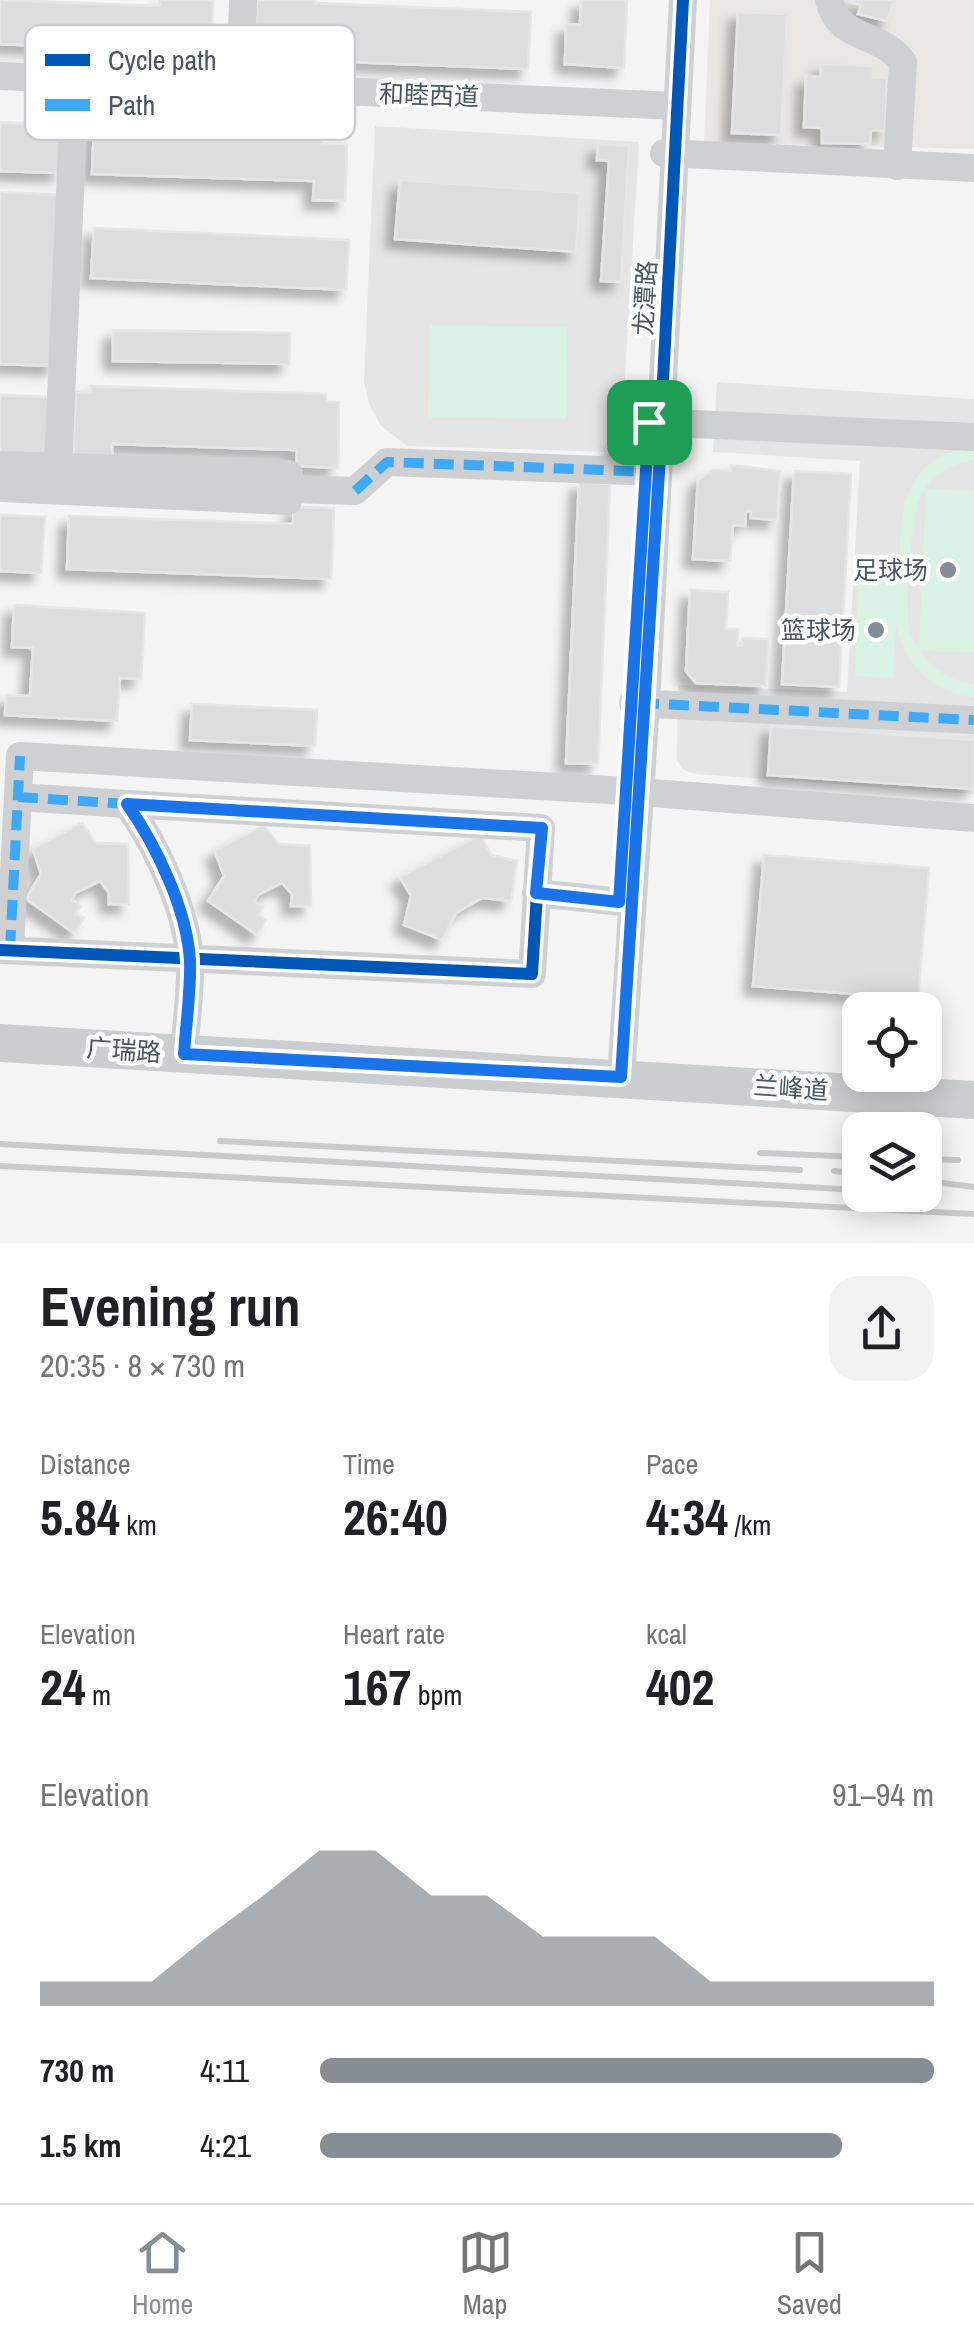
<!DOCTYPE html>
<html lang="en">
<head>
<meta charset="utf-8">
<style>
  body { margin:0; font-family:"Archivo Narrow","Noto Sans SC",sans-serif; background:#f2f2f2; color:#202124; height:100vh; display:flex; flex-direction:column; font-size:38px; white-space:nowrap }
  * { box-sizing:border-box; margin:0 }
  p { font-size:32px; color:#757577 }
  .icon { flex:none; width:55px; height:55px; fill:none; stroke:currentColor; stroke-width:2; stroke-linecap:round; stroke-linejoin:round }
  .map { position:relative; height:1243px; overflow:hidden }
  .panel { display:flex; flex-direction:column; background:#fff; flex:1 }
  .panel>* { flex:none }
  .tools { position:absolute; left:842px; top:992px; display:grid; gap:20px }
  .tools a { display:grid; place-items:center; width:100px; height:100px; border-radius:20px; background:#fff; box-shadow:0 5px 25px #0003; font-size:50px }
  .pin { position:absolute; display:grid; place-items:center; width:85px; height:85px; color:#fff; margin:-42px; border-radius:20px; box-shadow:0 5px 15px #0006 }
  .round { display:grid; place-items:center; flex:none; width:105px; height:105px; border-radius:30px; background:#f2f2f2 }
  .headline { display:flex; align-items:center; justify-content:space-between; height:170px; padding:0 40px }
  h1 { font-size:55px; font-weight:800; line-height:75px }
  .figures { display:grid; grid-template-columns:repeat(3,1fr); gap:15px; height:170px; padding:10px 40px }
  .figures div { display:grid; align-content:center }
  .figures b { font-size:50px; font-weight:800 }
  .figures small { font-size:28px; font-weight:400 }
  .figures p { font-size:28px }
  .chart { height:280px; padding:20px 40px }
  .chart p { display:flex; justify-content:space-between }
  .chart svg { width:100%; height:180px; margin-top:10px; fill:#868d94; opacity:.7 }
  ul { padding:0 40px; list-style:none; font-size:32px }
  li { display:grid; grid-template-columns:160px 120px 1fr; align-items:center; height:75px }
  li i { height:25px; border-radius:12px; background:#868d94 }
  .menu { display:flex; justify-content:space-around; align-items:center; height:140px; border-top:2px solid #e0e0e0; background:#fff; font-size:28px; color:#757577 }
  .menu a { display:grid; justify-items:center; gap:5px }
  .menu .active { color:#868d94 }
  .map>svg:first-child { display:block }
  .commercial { fill:#e8e7e3 }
  .education { fill:#e6e5e6 }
  .green { fill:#d9f2e3 }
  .building { fill:#ddddde; stroke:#e5e6e7; stroke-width:2.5; filter:url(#shadow) }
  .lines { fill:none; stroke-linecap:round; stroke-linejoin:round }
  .minor { stroke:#ced0d2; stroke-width:28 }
  .major { stroke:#caced1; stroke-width:38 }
  .rail { stroke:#c9cacc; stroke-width:6 }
  .quiet { stroke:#3fa9f5; stroke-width:10; stroke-dasharray:20 10; stroke-linecap:butt }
  .cycleway-casing { stroke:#fff; stroke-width:19 }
  .cycleway { stroke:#0057b8; stroke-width:12 }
  .route-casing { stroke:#fff; stroke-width:20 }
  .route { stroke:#1a73e8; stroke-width:12 }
  .poi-dot { fill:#868d94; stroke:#fff; stroke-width:4 }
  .labels { text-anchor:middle; stroke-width:9; stroke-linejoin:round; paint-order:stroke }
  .street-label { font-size:25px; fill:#4a5661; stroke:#fff }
  .poi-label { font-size:25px; fill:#4a5661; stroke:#fff; text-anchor:end }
  .key { fill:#fff; stroke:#c9ccd0; stroke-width:2.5 }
  .key-label { font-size:28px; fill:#4a5661 }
</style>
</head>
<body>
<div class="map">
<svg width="974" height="1243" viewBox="0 0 974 1243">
  <defs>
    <filter id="shadow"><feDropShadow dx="-9" dy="9" stdDeviation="5" flood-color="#0004"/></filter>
  </defs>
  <rect width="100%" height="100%" fill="#f4f4f4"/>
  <path class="commercial" d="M710,0H974V149L704,142Z"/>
  <path class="education" d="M375,126L639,142L621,443H612L611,452L407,446L381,426L369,404L364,381Z
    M717,382L974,399V794L696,774L684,770L677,761L678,685L847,692L860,461L713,452Z"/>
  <path class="green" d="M430,325L567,327L566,419L428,417Z
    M974,447V460C954,463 934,473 923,491C910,513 905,604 909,629C911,637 914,644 919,650L926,489L974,491V652L919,651C933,670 950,681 974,684V697C932,694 904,663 896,623L893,678L855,676L859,582L898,584C902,521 894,458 974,447Z"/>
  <path class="building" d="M0,0L160,6V0H213L211,43L157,40V51L0,44Z
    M257,0H315V3L531,12L528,69L298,60L299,41L255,39Z
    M581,0H627L624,68L565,64L566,24L580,25Z
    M844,0H894L887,21L858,14L861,5Z
    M738,12L787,14L781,135L732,133Z
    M821,64L873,66V78H887L885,131L871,130L870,144L822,143V128L804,127L806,76L821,77Z
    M0,122L63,126L61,173L0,171Z
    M94,127L322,135V143L347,144L345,201L313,200L314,181L92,174Z
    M598,144L629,146L621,282L601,281L609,161L597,160Z
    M400,180L580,193L576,252L395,239Z
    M0,192L63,195L55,366L0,364Z
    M94,228L349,240L346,290L91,278Z
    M113,330L290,333L289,364L113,361Z
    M91,386L326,394V402H339L338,468L296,466L297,450L112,444V460L73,459L76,392L91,393Z
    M0,395L51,397L47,458L0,456Z
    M613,444L632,445L631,461L613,460Z
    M731,465L780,471L777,520L751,518V511H746L745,526L733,525L730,561L693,559L698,480L712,470L731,471Z
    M794,471L851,474L839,687L782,684Z
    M579,482L610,484L598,764L566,763Z
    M294,507L334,508L331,579L67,569L69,516L293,524Z
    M0,515L45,517L41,573L0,571Z
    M690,590L728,592L726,629H738L737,646H742L743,638L768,639L766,686L696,683L686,671Z
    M14,605L145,613L141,679L120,678L117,721L5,715L6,695L30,696L33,648L12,647Z
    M192,704L317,710L315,746L190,740Z
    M771,726L974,740V789L768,775Z
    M82,823L96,843L128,844L129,904H109V893L100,881L75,893L72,900L81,906L75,914L84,918L74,933L26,899L41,874L33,849Z
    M264,825L278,844L310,846L311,906H291L292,894L282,883L258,895L254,902L263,907L258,915L266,920L257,935L208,901L224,876L215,851Z
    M481,835L491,855L517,861L511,901L482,898L456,913L442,940L404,925L411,896L400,877Z
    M764,855L929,868L918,999L753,986Z"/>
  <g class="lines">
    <path class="minor" d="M829,0C839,42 878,30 903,62L897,166
      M0,76L677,106
      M240,87L243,0
      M664,153L974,168
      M649,422L974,437
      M0,465L289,474V489
      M0,488L288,501L289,489L355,491L387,462L657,472
      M57,490L75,79
      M633,703L974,720
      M18,797L127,804
      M536,893L632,903
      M0,950L532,974L541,828L127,804C156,845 187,910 190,961C191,991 186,1023 184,1054
      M10,950L20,756L627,791L974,818
      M621,1077L646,704L683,0"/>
    <path class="major" d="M0,1043L974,1100"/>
    <path class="rail" d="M220,1141L800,1170
      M0,1144L860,1190
      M760,1153L860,1157
      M925,1159L958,1160
      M0,1166L974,1214
      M834,1171L860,1174
      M925,1181L974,1187"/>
    <path class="quiet" d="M355,491L387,462L657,472
      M639,703L974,720
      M18,797L127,804
      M10,950L20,756"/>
    <g class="cycleway-casing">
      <path id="cycleway" d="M0,950L532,974L541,828L127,804C156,845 187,910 190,961C191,991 186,1023 184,1054
        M621,1077L646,704L683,0"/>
    </g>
    <use href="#cycleway" class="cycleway"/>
  </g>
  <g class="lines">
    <g class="route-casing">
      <path id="route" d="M649,422L662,424L621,1077L184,1054C186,1023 191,991 190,961C187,909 156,845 127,804L542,828L536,893L619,902Z"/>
    </g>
    <use href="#route" class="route"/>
  </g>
  <g class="poi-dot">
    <circle cx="948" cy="570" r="10"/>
    <circle cx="876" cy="630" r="10"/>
  </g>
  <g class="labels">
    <g class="street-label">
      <text transform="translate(429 95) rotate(2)" y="9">和睦西道</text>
      <text transform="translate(645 298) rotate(-87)" y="9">龙潭路</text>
      <text transform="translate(124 1050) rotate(4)" y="9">广瑞路</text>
      <text transform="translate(791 1088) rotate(4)" y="9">兰峰道</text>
    </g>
    <g class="poi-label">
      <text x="928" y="579">足球场</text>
      <text x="856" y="639">篮球场</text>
    </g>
  </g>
  <rect x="25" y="25" width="330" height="115" rx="15" class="key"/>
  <rect x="45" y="54" width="45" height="12" fill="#0057b8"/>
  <rect x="45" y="99" width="45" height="12" fill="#3fa9f5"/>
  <g class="key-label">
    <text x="108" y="70">Cycle path</text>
    <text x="108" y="115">Path</text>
  </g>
</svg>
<div class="tools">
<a><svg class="icon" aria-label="locate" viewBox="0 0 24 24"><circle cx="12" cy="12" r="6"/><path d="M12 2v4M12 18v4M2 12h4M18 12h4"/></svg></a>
<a><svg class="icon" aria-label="layers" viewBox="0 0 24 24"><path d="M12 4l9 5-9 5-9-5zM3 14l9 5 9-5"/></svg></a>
</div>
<div class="pin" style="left:649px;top:422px;background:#1e9e55"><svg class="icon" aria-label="arrive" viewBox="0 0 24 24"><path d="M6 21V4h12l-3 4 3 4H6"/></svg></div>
</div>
<section class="panel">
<div class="headline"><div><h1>Evening run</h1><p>20:35 · 8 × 730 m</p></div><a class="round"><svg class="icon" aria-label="share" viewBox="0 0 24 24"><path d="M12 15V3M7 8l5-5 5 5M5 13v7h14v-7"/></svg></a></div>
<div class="figures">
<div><p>Distance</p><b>5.84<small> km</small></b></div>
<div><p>Time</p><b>26:40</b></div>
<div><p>Pace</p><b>4:34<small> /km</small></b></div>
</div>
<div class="figures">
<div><p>Elevation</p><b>24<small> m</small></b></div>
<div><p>Heart rate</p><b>167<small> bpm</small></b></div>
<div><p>kcal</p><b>402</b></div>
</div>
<div class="chart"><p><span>Elevation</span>91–94 m</p>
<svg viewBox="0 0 160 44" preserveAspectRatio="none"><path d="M0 44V38L10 38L20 38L30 27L40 17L50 6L60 6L70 17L80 17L90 27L100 27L110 27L120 38L130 38L140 38L150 38L160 38V44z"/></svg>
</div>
<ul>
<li><b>730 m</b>4:11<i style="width:100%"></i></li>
<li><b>1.5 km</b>4:21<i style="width:85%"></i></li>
</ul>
</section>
<nav class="menu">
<a class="active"><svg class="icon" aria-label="home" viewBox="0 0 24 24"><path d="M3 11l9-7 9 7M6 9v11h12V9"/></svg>Home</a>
<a><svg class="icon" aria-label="map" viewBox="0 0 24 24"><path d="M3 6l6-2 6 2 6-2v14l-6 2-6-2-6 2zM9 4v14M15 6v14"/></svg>Map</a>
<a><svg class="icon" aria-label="saved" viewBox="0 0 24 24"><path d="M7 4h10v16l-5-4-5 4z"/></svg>Saved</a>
</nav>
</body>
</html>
